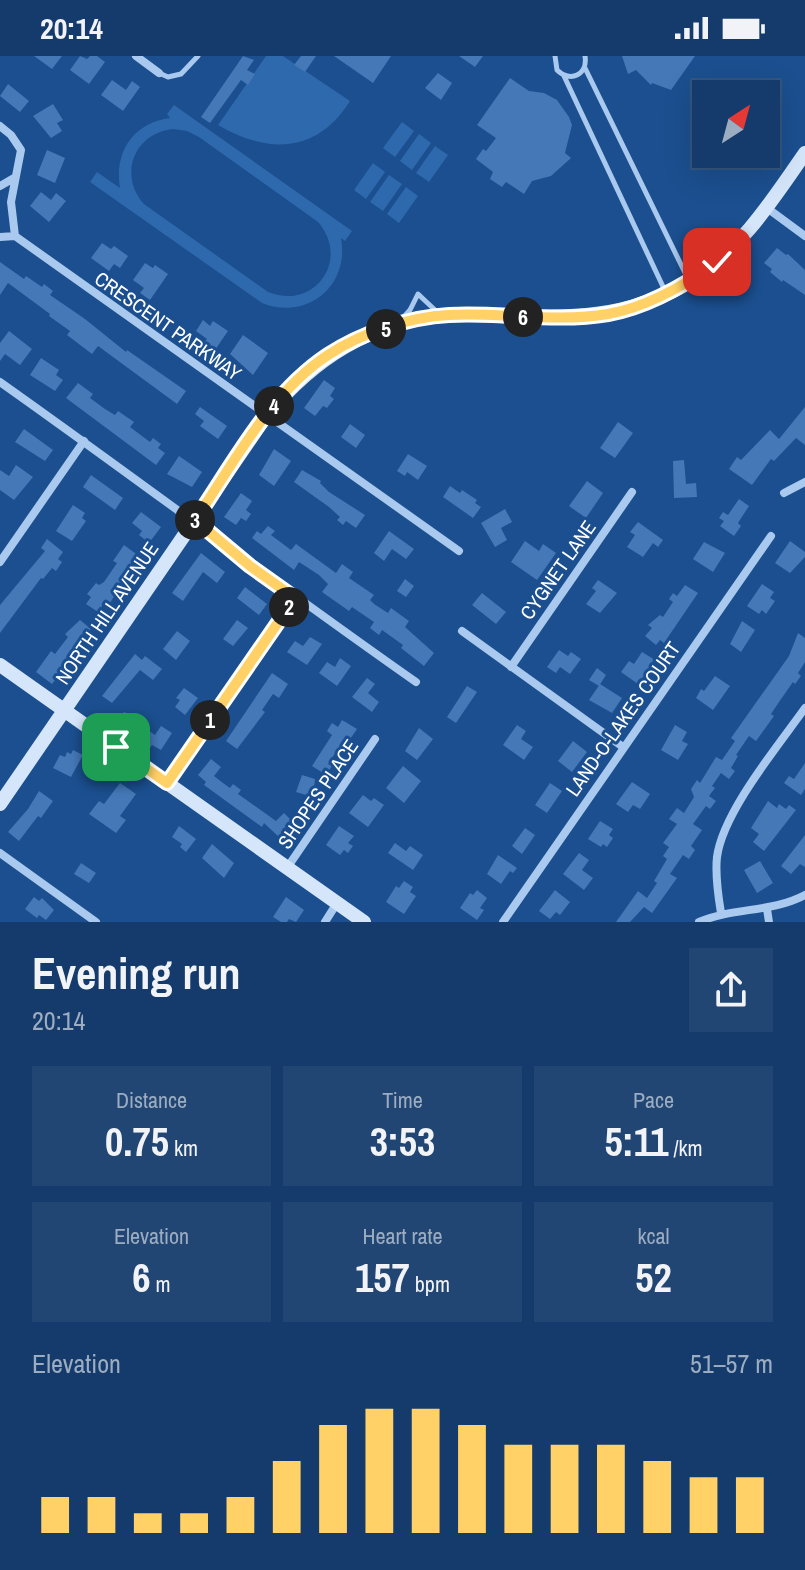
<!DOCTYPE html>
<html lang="en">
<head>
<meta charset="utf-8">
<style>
  body { margin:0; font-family:"Archivo Narrow",sans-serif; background:#214673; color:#f1f3f6; height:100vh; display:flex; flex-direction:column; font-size:30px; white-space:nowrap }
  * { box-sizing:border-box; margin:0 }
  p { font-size:26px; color:#9dadc1 }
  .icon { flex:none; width:44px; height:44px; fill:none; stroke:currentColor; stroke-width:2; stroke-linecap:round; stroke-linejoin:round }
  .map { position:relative; height:866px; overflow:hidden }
  .side { display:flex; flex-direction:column; background:#143b6b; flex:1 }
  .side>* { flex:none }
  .needle { width:52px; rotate:36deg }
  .controls { position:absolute; left:692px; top:24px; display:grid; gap:16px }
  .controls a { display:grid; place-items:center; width:88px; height:88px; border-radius:0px; background:#143b6b; box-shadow:0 8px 32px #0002,0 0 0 2px #33557e; font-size:40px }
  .pin { position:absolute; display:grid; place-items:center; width:68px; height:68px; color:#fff; margin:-34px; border-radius:16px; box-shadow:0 4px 12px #0006 }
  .km { position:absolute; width:40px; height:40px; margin:-20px; border-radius:50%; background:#222; color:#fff; font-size:22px; line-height:40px; text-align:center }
  .round { display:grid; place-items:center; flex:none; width:84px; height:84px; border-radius:0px; background:#214673 }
  .summary { display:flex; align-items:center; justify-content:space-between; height:136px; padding:0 32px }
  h1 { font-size:44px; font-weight:800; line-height:60px }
  .figures { display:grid; grid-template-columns:repeat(3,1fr); gap:12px; height:136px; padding:8px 32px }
  .figures div { display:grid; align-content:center; border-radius:0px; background:#214673; text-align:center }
  .figures b { font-size:40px; font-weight:800 }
  .figures small { font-size:22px; font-weight:400 }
  .figures p { font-size:22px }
  .chart { height:224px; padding:16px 32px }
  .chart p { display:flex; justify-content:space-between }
  .chart svg { width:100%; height:144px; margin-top:8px; stroke:#ffd166; stroke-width:6 }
  .status { display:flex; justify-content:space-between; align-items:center; height:56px; padding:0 40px; background:#143b6b; direction:ltr }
  .status svg { height:22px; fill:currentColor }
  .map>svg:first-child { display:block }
  .green { fill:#2e69ad; fill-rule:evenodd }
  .building { fill:#4478b7 }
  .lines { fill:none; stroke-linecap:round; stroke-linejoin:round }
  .lane { stroke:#a9c9ee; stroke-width:5 }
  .street { stroke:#a9c9ee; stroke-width:8 }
  .secondary { stroke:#d6e6fa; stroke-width:14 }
  .route-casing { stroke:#fff; stroke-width:16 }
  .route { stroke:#ffd166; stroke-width:10 }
  .labels { text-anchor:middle; stroke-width:6; stroke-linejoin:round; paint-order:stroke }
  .street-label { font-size:20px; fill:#fff; stroke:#1b4f8f }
</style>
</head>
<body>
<div class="status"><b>20:14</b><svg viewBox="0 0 49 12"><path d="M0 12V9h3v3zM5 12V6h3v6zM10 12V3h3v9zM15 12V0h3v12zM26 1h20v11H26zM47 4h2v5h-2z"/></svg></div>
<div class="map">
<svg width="805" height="866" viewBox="0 0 805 866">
  <rect width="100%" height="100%" fill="#1b4f8f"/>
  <path class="green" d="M266,0H283L350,45C317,98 267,98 218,69Z
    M174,49L352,175L345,185L341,182C350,230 307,265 262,247L90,126L97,116L120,132C114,96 133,67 170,62L167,58ZM173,73L187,75L199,81L318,166C351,204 314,255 268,236L144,148C118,119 134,77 173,73Z
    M402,66L414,75L395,101L383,92Z
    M419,78L431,87L412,114L400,105Z
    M435,90L448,99L429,126L416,117Z
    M373,107L385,116L366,143L354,134Z
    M389,119L402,128L383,155L370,146Z
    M406,131L418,140L399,167L387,158Z"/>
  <path class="building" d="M34,0H62L52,13Z
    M80,0L87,3L90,0H97L105,6L89,28L70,14Z
    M243,0L254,4L247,14L255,18L248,29L241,24L210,67L201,61Z
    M301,0H316L305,16L294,9Z
    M334,0H391L373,27Z
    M459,0H483L475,11Z
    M622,0H695L671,34L652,27L651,29L636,14L628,18Z
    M438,17L452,27L441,44L425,32Z
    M510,22L529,35L544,37L557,44L569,61L572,69L565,97L571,102L551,120L532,125L524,138L506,126L502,131L490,123L493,116L476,103L483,93L486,95L496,82L477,69Z
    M112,24L126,34L132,25L140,31L123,55L101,39Z
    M8,28L29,45L20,56L0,40Z
    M53,48L63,64L57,67L62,75L51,82L33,60Z
    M47,94L65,102L55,127L37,119Z
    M41,136L51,144L56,137L66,145L49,166L30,150Z
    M102,187L111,193L114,190L128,200L120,212L114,208L109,215L91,202Z
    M777,192L786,199L788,198L805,214V239L783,224L782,226L770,216L772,213L764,207Z
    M0,206L24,223L26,220L42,231L44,228L53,235L50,239L85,263L126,296L127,294L186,335L177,348L98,290L92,298L67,279L70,275L49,260L50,258L8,227L0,239Z
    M145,207L153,212L155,209L168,218L150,244L140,237L144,232L133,224Z
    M203,264L210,270L213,265L228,275L215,294L204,287L207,283L196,275Z
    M9,275L32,293L20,309L5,298L0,305V287Z
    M243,279L268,297L253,319L230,298Z
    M41,302L59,314L56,319L63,324L55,335L30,319Z
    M324,324L335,332L330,340L334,343L327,352L323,350L315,360L304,352Z
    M78,327L93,338L90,342L105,353L115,359L118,355L134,366L130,371L150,386L153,382L161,388L158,392L165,397L156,409L66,342Z
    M200,351L227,370L218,383L200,370L204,365L195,358Z
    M805,351V389L796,382L774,405L771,403L752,429L729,413L737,401L741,404L770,374L779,383Z
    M618,366L633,377L615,402L600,392Z
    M350,368L365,379L356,392L341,381Z
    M24,373L53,394L45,405L15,386Z
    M274,393L291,405L274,430L259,419Z
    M408,398L427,410L418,424L407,416L405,420L397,415Z
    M179,400L202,416L192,431L167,418Z
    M684,404L686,428L696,427L697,441L674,442L673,405Z
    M16,409L33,421L14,444L0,434V414L9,420Z
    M302,414L321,425L320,427L329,436L365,459L356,472L346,465L343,469L337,464L340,461L329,451L294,426Z
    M91,419L123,442L115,454L83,431Z
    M587,425L603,437L586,462L569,450Z
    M450,430L460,437L462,434L477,444L475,447L481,451L473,462L443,441Z
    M241,437L252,445L246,454L251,458L246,465L241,462L236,469L224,461Z
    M739,443L749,450L738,467L741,470L734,480L720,470L724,465L719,462L723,456L728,459Z
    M73,449L85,457L82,462L86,465L72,485L56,475Z
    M505,453L512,466L501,472L507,484L495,491L481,467Z
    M141,456L161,471L149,487L139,479L142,475L132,467Z
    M638,466L663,484L658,491L653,487L643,501L627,491L635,479L630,476Z
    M268,470L275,475L271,479L291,494L296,488L336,517L342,508L353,516L349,522L374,539L370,544L374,548L388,557L391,552L409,565L405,571L434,597L424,610L401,592L403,589L382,574L379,579L370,572L374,566L352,551L349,555L322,536L328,528L319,519L299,506L294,514L252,482L257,475L261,478Z
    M389,475L414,493L406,503L392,493L384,505L374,497Z
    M47,483L63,496L58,503L62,506L56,515L52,512L43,523L41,522L0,577V549L45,495L41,492Z
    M525,485L539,495L543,488L556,497L537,524L511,506Z
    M790,485L805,496V501L790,517L775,507Z
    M704,486L725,497L713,516L693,503Z
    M124,489L139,500L110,547L106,544L98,556L86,548L91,541L87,538L96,527L99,529L104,526L117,507L113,505Z
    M201,497L225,516L217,527L203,516L183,545L172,537Z
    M405,523L414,530L406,541L397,535Z
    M598,524L617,537L600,557L586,548L596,535L592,532Z
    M762,528L774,536L770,542L775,545L766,558L762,554L759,558L747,550Z
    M685,529L698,537L664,587L660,584L656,589L645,580L652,572L648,569L660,559L663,561L673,546L669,543L673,537L677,540Z
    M245,531L267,548L259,559L237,542Z
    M482,537L506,556L496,568L472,549Z
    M80,564L91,573L87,578L89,580L52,628L36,616L51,595L55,598L68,581L65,578Z
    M237,564L248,572L233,590L223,583Z
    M742,565L755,574L741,596L730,588Z
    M177,575L190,585L176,604L163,593Z
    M798,577L805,582V606L798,617L801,620L795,628L793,626L779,646L771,658L774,660L756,685L749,680L736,699L738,700L731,712L735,715L729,723L721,717L712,730L715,732L709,740L716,745L710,753L706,750L693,768L702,774L691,790L695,794L689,803L683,799L670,818L677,822L652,857L644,851L630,866H616L638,835L647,842L657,827L654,825L667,803L663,800L669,791L663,787L677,768L669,763L677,752L684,757L694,741L691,733L697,724L700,727L716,701L722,704L735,685L731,682L789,600Z
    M310,581L322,588L307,609L287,596L295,585L303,590Z
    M559,594L568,600L571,596L581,603L570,618L560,611L556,617L547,611Z
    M642,596L655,604L638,628L621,616L629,605L634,608Z
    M135,598L142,604L145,600L162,613L153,624L140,614L112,647L102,640Z
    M340,602L351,610L337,630L319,617L327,606L335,611Z
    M597,612L606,619L599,630L589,624Z
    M272,617L288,628L279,642L273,638L262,654L265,656L237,693L226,685Z
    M715,620L730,630L713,654L696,642L701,633L704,635Z
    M367,622L375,628L368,637L379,646L372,656L352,641Z
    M600,628L622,642L612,657L589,644Z
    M467,630L477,636L456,667L447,661Z
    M184,632L198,642L185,659L175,651L180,644L176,642Z
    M124,656L141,664L138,667L155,679L161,670L172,677L161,694L152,689L150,692L116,668Z
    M342,664L357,673L344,692L340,690L328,708L332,710L326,719L312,710L332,679L327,675L332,667L338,671Z
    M517,669L526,675L521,683L533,691L524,704L503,689Z
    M675,669L687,676L682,685L688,688L678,704L661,694Z
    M419,672L433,683L417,704L405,695Z
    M573,685L587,696L572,716L558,705Z
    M73,694L83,699L71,721L53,712L60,699L65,701L67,696L71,698Z
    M211,703L221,711L214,720L223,727L230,732L233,728L241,734L238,738L276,765L284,757L294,767L280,782L264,767L262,771L204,729L206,726L198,719Z
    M805,707V733L801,739L784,727L789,720L794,723Z
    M403,710L421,725L404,747L386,732Z
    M302,719L315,723L313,741L296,736Z
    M632,726L650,738L640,753L633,749L628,756L616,748Z
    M120,727L136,738L120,760L126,764L116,777L89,758L99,745L104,748Z
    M550,727L562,735L547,757L535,749Z
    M39,735L53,745L41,762L38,760L19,785L8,776L28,753Z
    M363,739L371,745L374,742L384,749L368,771L349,757Z
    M768,745L777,752L779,748L786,753L789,749L796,754L764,795L753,786L759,778L751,772Z
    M600,765L613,773L609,779L613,782L607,791L603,788L601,791L588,783Z
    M179,770L196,783L186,796L180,791L182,788L172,781Z
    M339,770L354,780L348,787L353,790L348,797L344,794L340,799L326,789Z
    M525,772L535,779L522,798L512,790Z
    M805,779V811L800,808L791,818L781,810Z
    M395,787L406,795L410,790L423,799L413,814L388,797Z
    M212,788L234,807L224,822L202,802Z
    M579,797L589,804L582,814L593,822L584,834L563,818Z
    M498,799L517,812L513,817L510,815L501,828L487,818Z
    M760,805L773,827L757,837L744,814Z
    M81,807L96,817L89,827L74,818Z
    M404,825L413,831L410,836L416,840L404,858L386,846L396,830L399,832Z
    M477,834L487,842L480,852L484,854L477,864L460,852L470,837L473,839Z
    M555,834L570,846L560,859L556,856L550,863L539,855Z
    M34,841L39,845L42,842L54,854L46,864L39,859L37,862L25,853Z
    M286,841L304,854L296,866L289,863L287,866H281L273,861Z"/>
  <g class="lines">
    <path class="lane" d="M555,0L557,14C570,27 588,19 585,0
      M585,12L689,225
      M159,17L168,21L181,18L198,0
      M564,20L666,237
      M402,263L410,254L418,238L436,255"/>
    <path class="street" d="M136,0L159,17
      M0,70L11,79L21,94L11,146L15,180L459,495
      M0,130L14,122
      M767,152L805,180
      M0,181L15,180
      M0,326C140,425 276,528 416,626
      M784,437L805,426
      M0,506L84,385
      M462,575L623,691
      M511,611L632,436
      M167,727L295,542
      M0,797L96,866
      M287,812L375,683
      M767,853L769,866
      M721,857C718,839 715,819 717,801C723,756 778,690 805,652
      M325,866L337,847
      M503,866L771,480
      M699,866C734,851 771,857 805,839"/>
    <path class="secondary" d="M0,609L364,866
      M0,748L266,360C314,302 370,266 446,259C464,257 483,260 500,260C570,262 626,263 688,227C739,196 772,145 805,97"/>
  </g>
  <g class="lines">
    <g class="route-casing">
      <path id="route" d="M116,691L167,727L295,542L250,510L195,464C234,407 269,338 328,299C361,277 409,261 449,259C502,256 555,267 608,258C648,251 684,230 717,206"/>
    </g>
    <use href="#route" class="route"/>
  </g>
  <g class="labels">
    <g class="street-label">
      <text transform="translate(168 270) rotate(35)" y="7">CRESCENT PARKWAY</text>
      <text transform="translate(558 514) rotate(-55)" y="7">CYGNET LANE</text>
      <text transform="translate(107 557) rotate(-56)" y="7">NORTH HILL AVENUE</text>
      <text transform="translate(623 663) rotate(-55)" y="7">LAND-O-LAKES COURT</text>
      <text transform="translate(318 738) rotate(-56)" y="7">SHOPES PLACE</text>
    </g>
  </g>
</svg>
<div class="controls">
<a><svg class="needle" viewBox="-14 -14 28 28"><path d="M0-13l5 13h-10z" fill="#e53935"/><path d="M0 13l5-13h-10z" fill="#9dadc1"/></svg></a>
</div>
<div class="pin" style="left:116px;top:691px;background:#1e9e55"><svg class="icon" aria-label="arrive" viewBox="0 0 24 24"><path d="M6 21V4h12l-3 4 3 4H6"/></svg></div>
<div class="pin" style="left:717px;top:206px;background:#d93025"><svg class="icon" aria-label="check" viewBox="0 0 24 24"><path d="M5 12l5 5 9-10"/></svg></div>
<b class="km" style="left:210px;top:664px">1</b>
<b class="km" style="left:289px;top:551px">2</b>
<b class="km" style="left:195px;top:464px">3</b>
<b class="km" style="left:274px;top:350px">4</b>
<b class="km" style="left:386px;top:273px">5</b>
<b class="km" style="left:523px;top:261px">6</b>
</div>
<section class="side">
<div class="summary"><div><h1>Evening run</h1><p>20:14</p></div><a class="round"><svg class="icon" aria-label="share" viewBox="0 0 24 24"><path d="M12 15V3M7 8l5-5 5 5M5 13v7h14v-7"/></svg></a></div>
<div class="figures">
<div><p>Distance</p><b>0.75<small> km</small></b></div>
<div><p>Time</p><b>3:53</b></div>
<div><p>Pace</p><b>5:11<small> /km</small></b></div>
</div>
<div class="figures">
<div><p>Elevation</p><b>6<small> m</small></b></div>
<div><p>Heart rate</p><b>157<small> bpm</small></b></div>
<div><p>kcal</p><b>52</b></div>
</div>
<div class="chart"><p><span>Elevation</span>51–57 m</p>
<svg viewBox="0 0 160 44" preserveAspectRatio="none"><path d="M5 44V33M15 44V33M25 44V38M35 44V38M45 44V33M55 44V22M65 44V11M75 44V6M85 44V6M95 44V11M105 44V17M115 44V17M125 44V17M135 44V22M145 44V27M155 44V27"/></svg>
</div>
</section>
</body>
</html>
